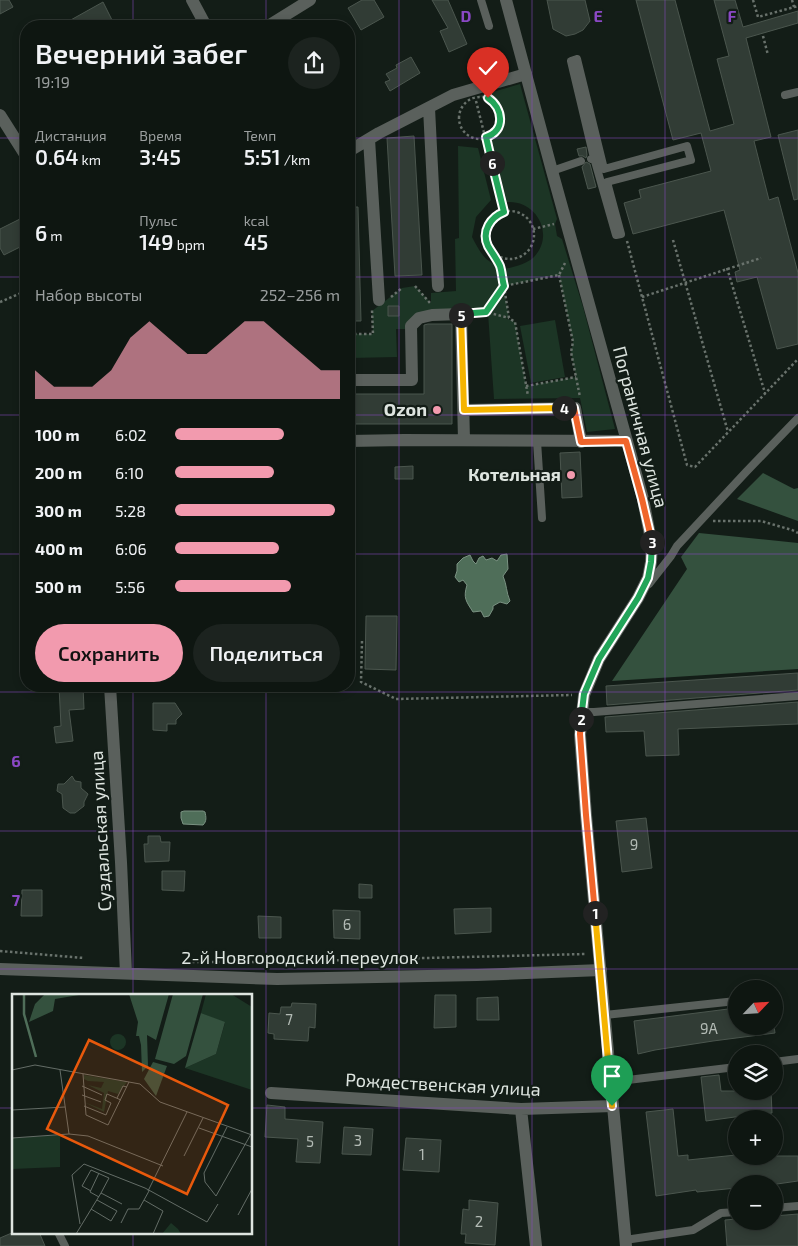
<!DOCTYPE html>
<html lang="ru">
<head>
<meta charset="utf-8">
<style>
  body { margin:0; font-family:"Exo 2",sans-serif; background:#1c231f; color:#f1f3f6; height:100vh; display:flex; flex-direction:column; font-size:19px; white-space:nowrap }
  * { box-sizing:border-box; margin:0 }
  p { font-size:16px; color:#9b9f9f }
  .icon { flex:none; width:28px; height:28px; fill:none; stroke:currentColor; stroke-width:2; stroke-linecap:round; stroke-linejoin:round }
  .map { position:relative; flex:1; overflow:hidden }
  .side { position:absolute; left:20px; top:20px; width:335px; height:672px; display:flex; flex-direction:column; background:#0e1611; border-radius:20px; box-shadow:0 2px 8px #0003,0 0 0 1px #2e3531 }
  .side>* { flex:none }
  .needle { width:32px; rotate:65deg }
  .tools { position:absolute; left:728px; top:980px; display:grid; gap:10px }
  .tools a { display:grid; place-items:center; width:55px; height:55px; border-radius:50%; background:#0e1611; box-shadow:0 2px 8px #0003,0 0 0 1px #2e3531; font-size:25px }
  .pin { position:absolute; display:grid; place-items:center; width:42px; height:42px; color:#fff; margin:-51px -21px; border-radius:50% 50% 50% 0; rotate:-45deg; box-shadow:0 0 5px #0007 }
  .pin .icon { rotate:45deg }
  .km { position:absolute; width:25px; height:25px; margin:-12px; border-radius:50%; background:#222; color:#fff; font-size:14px; line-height:25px; text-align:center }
  .round { display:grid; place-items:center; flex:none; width:52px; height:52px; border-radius:26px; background:#1c231f }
  .overview { display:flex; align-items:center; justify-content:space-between; height:85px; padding:0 15px }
  h1 { font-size:28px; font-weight:600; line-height:38px }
  .figures { display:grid; grid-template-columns:repeat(3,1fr); gap:8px; height:85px; padding:5px 15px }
  .figures div { display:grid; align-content:center }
  .figures b { font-size:21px; font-weight:600 }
  .figures small { font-size:14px; font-weight:400 }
  .figures p { font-size:14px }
  .chart { height:140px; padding:10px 15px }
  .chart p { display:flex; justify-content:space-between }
  .chart svg { width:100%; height:90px; margin-top:5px; fill:#f29aae; opacity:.7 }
  .button { display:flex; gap:10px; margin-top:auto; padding:10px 15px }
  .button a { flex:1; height:58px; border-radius:30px; background:#f29aae; color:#111; font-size:20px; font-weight:600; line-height:58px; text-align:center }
  .button a+a { background:#1c231f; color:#f1f3f6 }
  ul { padding:0 15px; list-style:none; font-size:16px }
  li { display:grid; grid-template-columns:80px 60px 1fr; align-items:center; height:38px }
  li i { height:12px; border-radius:6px; background:#f29aae }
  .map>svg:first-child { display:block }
  .green { fill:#1c3525 }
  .forest { fill:#34513e }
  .water { fill:#4f6e59; stroke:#7a9282 }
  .building { fill:#313c35; stroke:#4b564e }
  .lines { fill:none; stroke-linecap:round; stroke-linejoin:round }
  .path { stroke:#69726c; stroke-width:2.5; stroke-dasharray:2.5 2.5; stroke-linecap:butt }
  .service { stroke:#5a605c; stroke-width:8 }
  .minor { stroke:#5a605c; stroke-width:12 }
  .tertiary { stroke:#5a605c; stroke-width:12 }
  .split-1-casing { stroke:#fff; stroke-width:10 }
  .split-2-casing { stroke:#fff; stroke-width:10 }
  .split-3-casing { stroke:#fff; stroke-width:10 }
  .split-4-casing { stroke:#fff; stroke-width:10 }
  .split-5-casing { stroke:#fff; stroke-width:10 }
  .split-6-casing { stroke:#fff; stroke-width:10 }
  .split-7-casing { stroke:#fff; stroke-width:10 }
  .split-1 { stroke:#f5b400; stroke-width:6 }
  .split-2 { stroke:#f0652b; stroke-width:6 }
  .split-3 { stroke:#22a559; stroke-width:6 }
  .split-4 { stroke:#f0652b; stroke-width:6 }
  .split-5 { stroke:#f5b400; stroke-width:6 }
  .split-6 { stroke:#22a559; stroke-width:6 }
  .split-7 { stroke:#22a559; stroke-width:6 }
  .grid { fill:none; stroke:#8a48c4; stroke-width:1; stroke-opacity:0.55 }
  .poi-dot { fill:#f29aae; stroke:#131d17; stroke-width:2 }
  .labels { text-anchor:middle; stroke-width:4.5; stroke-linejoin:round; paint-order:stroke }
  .number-label { font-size:15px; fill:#b3bbb5 }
  .poi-label { font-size:18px; font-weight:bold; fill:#dee5e0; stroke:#131d17; text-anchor:end }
  .street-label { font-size:18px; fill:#dee5e0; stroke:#131d17 }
  .inset-river { fill:none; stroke:#4f6e59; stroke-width:2.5 }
  .inset-road { fill:none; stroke:#646d67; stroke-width:1 }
  .view { fill:#e8590c; fill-opacity:0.15; stroke:#e8590c; stroke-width:2.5 }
  .inset-edge { fill:none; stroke:#dee5e0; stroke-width:2.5 }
  .grid-label { font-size:16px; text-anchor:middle; font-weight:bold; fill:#8a48c4; stroke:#131d17; stroke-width:4.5; stroke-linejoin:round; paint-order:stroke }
</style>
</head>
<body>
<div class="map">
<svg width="798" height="1246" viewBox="0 0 798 1246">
  <rect width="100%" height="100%" fill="#131d17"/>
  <path class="green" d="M520,84L557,219L555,224L557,236L562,239L583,307L615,429L587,432L580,398L494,399L488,313L486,312L432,315L405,329H396L397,357L349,358V334H373L372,311L402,288L415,286L431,303V293L456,291L455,239L459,238L458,146L478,148L491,200L476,217L472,237C479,250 484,262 500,266L509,318H505L515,322L526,386L576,377L571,352L573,342L559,275L509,285L505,269C514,267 527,264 534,257C555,235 537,200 507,202L490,136C509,120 500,96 475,97Z
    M555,320L565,377L531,383L520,326Z"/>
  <path class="forest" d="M763,473L794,489L798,488V521L737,499Z
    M699,533L798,543V669L612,681L687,569L681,557Z"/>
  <path class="water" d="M507,554L508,569L503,576C507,585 506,592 510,601L507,604L500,602L493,606V609L489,616L484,617L481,611L473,612C466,601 463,598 467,585L463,580L459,582L455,577L457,571V564L463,558L470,555L473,561L476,564L479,558L483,556L486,560L492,558L497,561L501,555Z
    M184,811H203L205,812C206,817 207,821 203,825L183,824L181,818V812Z"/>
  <path class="building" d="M0,0H9L13,7L0,14Z
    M362,0H374L384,17L361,30L348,8Z
    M432,0H448L467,44L449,52L440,31L448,28Z
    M547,0H585L590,21L583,30L575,34L566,36L553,29Z
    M636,0H675L710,131L734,124L717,59L729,56L714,0H735L743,27L798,11V23L746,38L771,137L754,141L769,200L778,197L798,273V344L777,349L757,277L737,282L735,272L740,270L724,210L633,234L624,203L641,198L639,190L711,171L701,133L673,140Z
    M103,2L112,20L101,26H60Z
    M411,57L420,73L390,91L385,82L390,80L386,74L397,68L396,65Z
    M798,130V199L794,200L778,135Z
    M414,136L422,275L395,276L387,138Z
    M586,147L587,155L586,158L583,156H579L577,149Z
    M586,162L590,164L596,187L588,189L582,167Z
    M349,207H358L361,321H349Z
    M26,216V244L4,255L0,248V229Z
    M388,306H399V316H388Z
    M428,324H452V424H349V394H424V325Z
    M580,452L582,497L562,498L560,453Z
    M413,466V479H395V467Z
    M366,616H397L396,670L365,669Z
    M798,673V690L607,705L606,686Z
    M59,686H83L84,709L69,710L73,741L56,743L54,727L61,726Z
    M798,702V724L678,729L679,755L646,756L644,731L606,732L605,717Z
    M153,703H175L182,714L176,720V724H167V731L153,730Z
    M72,776L75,781L81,782V788L88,794L84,802V806L75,813H70L63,808L62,794L57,791L58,784H64Z
    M646,818L652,868L622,872L616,821Z
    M148,836H160L161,842H170L169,861L145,862L144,844H148Z
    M162,871H185L184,891L162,890Z
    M359,884L372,885V898H359Z
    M22,890H42V916H21Z
    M491,908V932L455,934L454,909Z
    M333,910L360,911V939L334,938Z
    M258,916L281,917V938H259Z
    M435,995H456V1027L434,1028Z
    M498,997L499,1020H477V998Z
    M292,1003L316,1004L315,1028L309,1027L308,1041L274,1039V1034L268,1033L269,1013L280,1014L281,1007H291Z
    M736,1008V1026H774L775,1033L713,1041L655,1050L638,1054L634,1021Z
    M719,1075L721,1091H771L772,1113L742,1117V1116L706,1121L701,1077Z
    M267,1105L285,1107V1119L323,1122L320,1163L296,1162L298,1139L265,1137Z
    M673,1109L678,1156L688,1155V1160L736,1155V1156H798V1181L777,1184H736V1188L697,1192L696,1190L656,1196L646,1112Z
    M344,1127L373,1129L371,1155L342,1154Z
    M406,1138L441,1140L439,1172L403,1170Z
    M469,1200L498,1203L495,1245L465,1243L466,1234H461L463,1209L469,1210Z
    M798,1214V1246H727L725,1220L736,1219V1221H774V1216Z
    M14,1232H39L45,1246H0V1238Z"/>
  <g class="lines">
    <path class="path" d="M753,0L758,17L798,6
      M792,0L794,7
      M763,36L768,55
      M459 118a21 21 0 1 1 42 0a21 21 0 1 1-42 0Z
      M476,101L504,212
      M486 235a24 24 0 1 1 48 0a24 24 0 1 1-48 0Z
      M533,229L554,224
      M673,240L728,432
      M627,241L687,465L695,467L798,359
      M494,255L500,266L504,286L559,275L565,263
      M727,268L765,393
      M559,275L573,342L571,352L580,397
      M415,286L430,303
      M504,286L509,318L515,322L528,396
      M391,297L402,288
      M642,297L761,258
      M0,302L26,291
      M486,312L503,287
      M474,313L486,312L509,318
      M349,334H373L372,310
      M526,386L576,377
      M713,521H761L792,530L798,533
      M362,641L361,682L396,699L572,695
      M0,951L84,958
      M192,962H267L586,954V953"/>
    <path class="service" d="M481,0L489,26
      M785,95L798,92
      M591,159L594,158L616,235L621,234L607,182L691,160L687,146L604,169L577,59L571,61L594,158
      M552,171L581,161
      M537,441L542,518
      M649,584L671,556L677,546L746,472L798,418
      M582,712H594L798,696
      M605,1015L736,1001
      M774,1062L798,1059
      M611,1082L736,1067
      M774,1208L798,1206
      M58,1232L65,1246
      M625,1240L693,1230L721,1213L736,1212"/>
    <path class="minor" d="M192,0L206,26
      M268,26L310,0
      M429,108L438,286
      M0,115L26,156
      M369,139L379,300
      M349,151L379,133L453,95L526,74
      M349,380H412L411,326L419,318L432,315L461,314L464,440
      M464,410L575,408L581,442
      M349,441L404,440L626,441
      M110,686L121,862L126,973
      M0,969L277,979L477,975L601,970
      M271,1093L521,1109L613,1106
      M521,1109L536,1246"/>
    <path class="tertiary" d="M506,0L552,171L643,499L652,545L651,562L648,578L638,598L599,659L584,695L580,735L586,815L626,1246"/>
  </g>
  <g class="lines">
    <g class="split-1-casing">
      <path id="split-1" d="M595,913L612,1106"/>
    </g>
    <g class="split-2-casing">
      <path id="split-2" d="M581,719L580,734L586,815L595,913"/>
    </g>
    <g class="split-3-casing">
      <path id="split-3" d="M581,719L584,694L599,659L638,598L648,578L651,562L652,542"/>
    </g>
    <g class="split-4-casing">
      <path id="split-4" d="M564,408H574L581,442L626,441L642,499L652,542"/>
    </g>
    <g class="split-5-casing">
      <path id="split-5" d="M461,315L464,410L564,408"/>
    </g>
    <g class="split-6-casing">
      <path id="split-6" d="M461,315V314L486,312L504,286C502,279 502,272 500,266C497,259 492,253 488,246C481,231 491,217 504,212L492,163"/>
    </g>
    <g class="split-7-casing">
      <path id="split-7" d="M488,98C503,108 506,131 486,137L492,163"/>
    </g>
    <use href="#split-1" class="split-1"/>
    <use href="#split-2" class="split-2"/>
    <use href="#split-3" class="split-3"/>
    <use href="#split-4" class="split-4"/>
    <use href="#split-5" class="split-5"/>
    <use href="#split-6" class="split-6"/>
    <use href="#split-7" class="split-7"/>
  </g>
  <path class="grid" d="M133,0V26M266,0V26M399,0V1246M532,0V1246M665,0V1246M0,138H26M349,138H798M0,277H26M349,277H798M0,415H26M349,415H798M0,554H26M349,554H798M133,686V995M266,686V1246M0,692H798M0,831H798M0,969H798M0,1108H14M251,1108H798M133,1232V1246"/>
  <g class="poi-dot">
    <circle cx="437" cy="410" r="5"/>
    <circle cx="571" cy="475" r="5"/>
  </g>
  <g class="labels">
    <g class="number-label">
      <text x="634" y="850">9</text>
      <text x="347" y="930">6</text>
      <text x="289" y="1025">7</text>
      <text x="709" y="1034">9А</text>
      <text x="358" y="1146">3</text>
      <text x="310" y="1147">5</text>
      <text x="422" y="1160">1</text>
      <text x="479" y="1227">2</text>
    </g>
    <g class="poi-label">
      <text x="427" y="416">Ozon</text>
      <text x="561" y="481">Котельная</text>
    </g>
    <g class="street-label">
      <text transform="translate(640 427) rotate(75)" y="6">Пограничная улица</text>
      <text transform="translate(101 831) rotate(-93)" y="6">Суздальская улица</text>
      <text x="300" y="964">2-й Новгородский переулок</text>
      <text transform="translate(443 1085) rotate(3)" y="6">Рождественская улица</text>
    </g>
  </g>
  <g transform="translate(12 994)">
    <rect width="240" height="240" fill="#131d17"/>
    <path d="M194,0H219L240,13V96L173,74L204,60L213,29L189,19ZM98 48a8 8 0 1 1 16 0a8 8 0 1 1-16 0ZM72,81L115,88L106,100L96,97L92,118L72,108L90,115L92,99L76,91L89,94L92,88L76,87L72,85ZM48,141V173L0,175V144ZM159,229L166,235L169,240H150Z" fill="#1c3525"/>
    <path d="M33,0H73L43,5L41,17L17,28L23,10ZM117,0H157L144,46L135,41L136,72L130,78L129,51L127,42H124L126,28ZM161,0H191L174,62L162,70L143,65ZM189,19L213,28L204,60L173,74ZM141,68L155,72L144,102L132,85Z" fill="#34513e"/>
    <path class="inset-river" d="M12,0V20L24,63"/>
    <path class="inset-road" d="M0,76L23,71L128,90L148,108L240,141M48,76L57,140M71,80L74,121L96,131L117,88M70,92L90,101M70,101L89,108M105,104L111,92L115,93M72,112L94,121L99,109L93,106L95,100L109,106M0,116L53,113M215,133L192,179L193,188L204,202L239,140M187,134L240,153M0,144L57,140L76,142L151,172M172,162L191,124M79,197L70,192L79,176L97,184L89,199M136,197L175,118M87,203L78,198L87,179M132,206L151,217L141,240M79,215L99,227L105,217L85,206M226,221L240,195M109,229L116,215H127L137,197M68,230L60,181L72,170L133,194L195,228L206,210M64,240L89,199L110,210"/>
    <path class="view" d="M77,46L216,111L175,200L35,135Z"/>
    <rect width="240" height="240" class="inset-edge"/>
  </g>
  <g class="grid-label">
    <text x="466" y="22">D</text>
    <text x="598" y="22">E</text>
    <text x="732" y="22">F</text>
    <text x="16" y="767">6</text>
    <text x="16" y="906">7</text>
  </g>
</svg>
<div class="tools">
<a><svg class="needle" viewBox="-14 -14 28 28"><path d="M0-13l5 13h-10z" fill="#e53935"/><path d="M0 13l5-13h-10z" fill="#9b9f9f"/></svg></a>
<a><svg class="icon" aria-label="layers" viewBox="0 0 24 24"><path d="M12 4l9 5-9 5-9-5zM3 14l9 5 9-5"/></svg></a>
<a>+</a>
<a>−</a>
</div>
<div class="pin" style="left:612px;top:1106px;background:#1e9e55"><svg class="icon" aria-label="arrive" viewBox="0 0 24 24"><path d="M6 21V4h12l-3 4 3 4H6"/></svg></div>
<div class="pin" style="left:488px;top:98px;background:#d93025"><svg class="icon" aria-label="check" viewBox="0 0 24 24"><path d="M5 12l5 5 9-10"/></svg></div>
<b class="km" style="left:595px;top:913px">1</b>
<b class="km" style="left:581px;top:719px">2</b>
<b class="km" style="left:652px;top:542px">3</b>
<b class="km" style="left:564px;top:408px">4</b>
<b class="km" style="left:461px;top:315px">5</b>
<b class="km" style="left:492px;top:163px">6</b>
<section class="side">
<div class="overview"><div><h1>Вечерний забег</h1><p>19:19</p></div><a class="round"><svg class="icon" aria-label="share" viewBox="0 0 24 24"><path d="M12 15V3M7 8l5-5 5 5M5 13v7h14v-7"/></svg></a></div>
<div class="figures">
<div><p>Дистанция</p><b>0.64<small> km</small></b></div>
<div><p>Время</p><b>3:45</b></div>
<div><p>Темп</p><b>5:51<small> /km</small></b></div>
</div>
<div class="figures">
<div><b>6<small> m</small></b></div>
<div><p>Пульс</p><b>149<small> bpm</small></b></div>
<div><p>kcal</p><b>45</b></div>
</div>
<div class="chart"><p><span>Набор высоты</span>252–256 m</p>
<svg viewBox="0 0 160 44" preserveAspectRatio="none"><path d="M0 44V30L10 38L20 38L30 38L40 30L50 14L60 6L70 14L80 22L90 22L100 14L110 6L120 6L130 14L140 22L150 30L160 30V44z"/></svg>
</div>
<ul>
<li><b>100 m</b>6:02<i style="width:66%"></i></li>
<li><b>200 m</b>6:10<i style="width:60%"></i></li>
<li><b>300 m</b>5:28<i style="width:97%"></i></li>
<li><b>400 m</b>6:06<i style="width:63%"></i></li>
<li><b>500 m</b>5:56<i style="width:70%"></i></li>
</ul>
<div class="button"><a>Сохранить</a><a>Поделиться</a></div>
</section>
</div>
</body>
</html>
